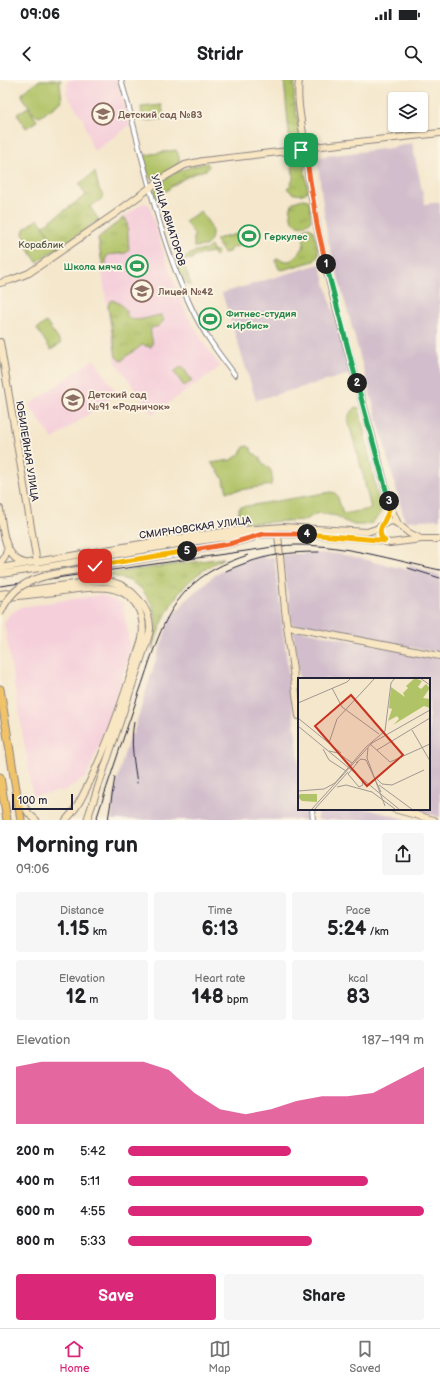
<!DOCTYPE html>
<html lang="en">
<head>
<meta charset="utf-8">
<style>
  body { margin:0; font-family:"Balsamiq Sans",sans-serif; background:#f6f6f6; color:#202124; height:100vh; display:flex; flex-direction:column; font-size:15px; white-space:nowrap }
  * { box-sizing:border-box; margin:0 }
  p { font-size:13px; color:#757577 }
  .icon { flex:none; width:22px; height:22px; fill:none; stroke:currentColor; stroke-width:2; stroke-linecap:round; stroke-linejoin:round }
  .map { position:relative; height:740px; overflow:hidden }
  .details { display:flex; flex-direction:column; background:#fff; flex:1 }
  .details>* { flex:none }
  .controls { position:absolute; left:388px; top:12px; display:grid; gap:8px }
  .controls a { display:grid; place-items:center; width:40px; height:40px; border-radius:4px; background:#fff; box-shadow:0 1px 3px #0004; font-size:20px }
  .scale { position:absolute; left:12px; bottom:10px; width:61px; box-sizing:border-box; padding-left:4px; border:2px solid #22223b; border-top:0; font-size:11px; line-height:14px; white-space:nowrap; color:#22223b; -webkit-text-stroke:3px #fcf5e5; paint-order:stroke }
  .pin { position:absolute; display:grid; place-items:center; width:34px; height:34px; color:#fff; margin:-17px; border-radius:8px; box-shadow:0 2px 6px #0006 }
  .km { position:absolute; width:20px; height:20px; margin:-10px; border-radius:50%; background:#222; color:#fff; font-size:11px; line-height:20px; text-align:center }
  .round { display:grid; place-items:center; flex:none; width:42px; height:42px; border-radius:4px; background:#f6f6f6 }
  .overview { display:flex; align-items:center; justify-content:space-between; height:68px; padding:0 16px }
  h1 { font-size:22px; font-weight:800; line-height:30px }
  .metrics { display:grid; grid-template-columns:repeat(3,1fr); gap:6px; height:68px; padding:4px 16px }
  .metrics div { display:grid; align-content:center; border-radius:4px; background:#f6f6f6; text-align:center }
  .metrics b { font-size:20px; font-weight:800 }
  .metrics small { font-size:11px; font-weight:400 }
  .metrics p { font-size:11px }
  .chart { height:112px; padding:8px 16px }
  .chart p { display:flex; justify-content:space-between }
  .chart svg { width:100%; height:72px; margin-top:4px; fill:#db2777; opacity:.7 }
  .button { display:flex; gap:8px; margin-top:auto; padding:8px 16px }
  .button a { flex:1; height:46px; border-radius:4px; background:#db2777; color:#fff; font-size:16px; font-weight:800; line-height:46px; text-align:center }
  .button a+a { background:#f6f6f6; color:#202124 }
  ul { padding:0 16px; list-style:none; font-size:13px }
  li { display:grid; grid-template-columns:64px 48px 1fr; align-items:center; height:30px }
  li i { height:10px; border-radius:5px; background:#db2777 }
  .status { display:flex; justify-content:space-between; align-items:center; height:28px; padding:0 20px; background:#fff; direction:ltr }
  .status svg { height:11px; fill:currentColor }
  header { display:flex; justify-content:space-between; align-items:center; height:52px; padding:0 16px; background:#fff; font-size:18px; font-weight:800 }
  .dock { display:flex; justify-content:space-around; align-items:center; height:56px; border-top:1px solid #e0e0e0; background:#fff; font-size:11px; color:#757577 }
  .dock a { display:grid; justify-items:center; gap:2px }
  .dock .active { color:#db2777 }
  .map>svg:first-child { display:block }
  .built { fill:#f5cfda }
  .industrial { fill:#d1bdcb }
  .grass { fill:url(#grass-tufts); stroke:#6a7251 }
  .green { fill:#b1c367; stroke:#6a7251 }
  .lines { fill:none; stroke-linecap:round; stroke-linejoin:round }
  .street-casing { stroke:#8b8484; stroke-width:6 }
  .secondary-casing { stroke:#8b8484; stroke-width:8 }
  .highway-casing { stroke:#8b8484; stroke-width:9 }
  .street { stroke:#fff; stroke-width:4 }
  .secondary { stroke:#f9e7c3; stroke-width:6 }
  .highway { stroke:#f1c369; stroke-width:7 }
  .rail { stroke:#22223b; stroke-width:1 }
  .secondary-bridge-casing { stroke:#8b8484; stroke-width:8; stroke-linecap:butt }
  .secondary-bridge { stroke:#f9e7c3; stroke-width:6 }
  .split-1-casing { stroke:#fff; stroke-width:8 }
  .split-2-casing { stroke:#fff; stroke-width:8 }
  .split-3-casing { stroke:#fff; stroke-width:8 }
  .split-4-casing { stroke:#fff; stroke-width:8 }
  .split-5-casing { stroke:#fff; stroke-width:8 }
  .split-6-casing { stroke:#fff; stroke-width:8 }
  .split-1 { stroke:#f0652b; stroke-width:5 }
  .split-2 { stroke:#22a559; stroke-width:5 }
  .split-3 { stroke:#22a559; stroke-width:5 }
  .split-4 { stroke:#f5b400; stroke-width:5 }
  .split-5 { stroke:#f0652b; stroke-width:5 }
  .split-6 { stroke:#f5b400; stroke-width:5 }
  .labels { text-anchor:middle; stroke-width:3.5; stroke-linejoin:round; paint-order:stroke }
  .education-label { font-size:10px; font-weight:bold; fill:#785e54; stroke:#fcf5e5; text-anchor:start }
  .street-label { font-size:10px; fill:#22223b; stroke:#fcf5e5 }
  .leisure-label { font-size:10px; font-weight:bold; fill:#27864d; stroke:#fcf5e5; text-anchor:start }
  .park-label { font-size:10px; fill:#545a4a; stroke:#fcf5e5 }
  .inset-road { fill:none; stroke:#a09892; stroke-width:1 }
  .view { fill:#c8321e; fill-opacity:0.15; stroke:#c8321e; stroke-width:2 }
  .inset-edge { fill:none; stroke:#22223b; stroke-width:2 }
</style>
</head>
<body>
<div class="status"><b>09:06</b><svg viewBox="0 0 49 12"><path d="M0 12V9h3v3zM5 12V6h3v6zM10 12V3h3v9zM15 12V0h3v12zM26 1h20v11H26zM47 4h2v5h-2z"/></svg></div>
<header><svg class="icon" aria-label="back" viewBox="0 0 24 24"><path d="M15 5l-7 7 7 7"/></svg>Stridr<svg class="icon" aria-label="search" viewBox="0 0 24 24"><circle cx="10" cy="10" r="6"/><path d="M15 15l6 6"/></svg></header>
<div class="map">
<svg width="440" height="740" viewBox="0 0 440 740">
  <defs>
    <pattern id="grass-tufts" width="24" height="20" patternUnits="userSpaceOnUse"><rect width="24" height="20" fill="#b1c367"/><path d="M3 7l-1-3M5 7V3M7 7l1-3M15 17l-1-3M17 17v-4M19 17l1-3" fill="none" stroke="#98a75a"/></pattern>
  </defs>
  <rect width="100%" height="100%" fill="#fcf5e5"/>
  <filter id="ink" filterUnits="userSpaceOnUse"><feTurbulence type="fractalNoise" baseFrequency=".025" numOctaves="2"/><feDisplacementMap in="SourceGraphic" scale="8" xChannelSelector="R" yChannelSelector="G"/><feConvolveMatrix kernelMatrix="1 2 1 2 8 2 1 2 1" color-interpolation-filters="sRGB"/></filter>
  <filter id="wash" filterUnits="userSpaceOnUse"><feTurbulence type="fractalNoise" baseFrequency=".012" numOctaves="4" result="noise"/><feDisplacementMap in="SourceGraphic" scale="16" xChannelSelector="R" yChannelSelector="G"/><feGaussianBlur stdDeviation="0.9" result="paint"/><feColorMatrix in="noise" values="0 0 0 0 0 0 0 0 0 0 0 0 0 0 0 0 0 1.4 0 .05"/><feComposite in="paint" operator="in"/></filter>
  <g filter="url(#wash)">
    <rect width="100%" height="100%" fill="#f4e7cc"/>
    <path class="built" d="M68,0H117L130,45L95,71L92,67L83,39L66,14Z
      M143,123L149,124L165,178L187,234L202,260L220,287L153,334L115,281L97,157Z
      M94,279L117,314L53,359L29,325Z
      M101,515L123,524L130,567L127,581L105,652L86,697L66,710L33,716L4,543L9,535L21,527Z"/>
    <path class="industrial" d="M412,63L425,124L440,122V439L405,441L327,156L317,77L391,68Z
      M320,184L350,294L256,320L222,213Z
      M311,473L340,474L408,490L409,485L440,495V573L292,544L282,475Z
      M264,475L265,479L274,477L299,680V729H306L307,740H113L112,726L120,689L130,655L133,654L151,595L170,539L189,517L220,491L244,480Z
      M293,549L440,578V737L413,729H429V599H299Z
      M317,729H367L409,740H318Z"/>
    <path class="grass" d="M284,0H295L294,19L301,58L300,63L298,67H295L290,64Z
      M300,73L303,78L308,111C301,117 292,115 287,108C299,98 289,87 292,74Z
      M207,83L209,86L206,90C188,93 171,107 157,118H154C150,98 192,85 207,83Z
      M95,92L99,109L104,117L90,127L99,140L58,168L43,146L86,115L79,104Z
      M303,119L308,120L310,125L311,141C296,154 285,137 293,122Z
      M123,138L126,139L127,142L129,170L126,173L108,175L106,178V184L103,185L102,183L98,158Z
      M309,147L313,150L318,168V176L314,181L282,190L279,189L276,182V179C281,178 284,182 289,181C295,179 305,169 304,162C304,157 300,155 302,150Z
      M237,154L241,165L231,168L229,172L224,173L216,161V159Z
      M211,166L213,171H217L218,173L215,176L212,172L194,176L192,179L186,180L183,182L191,205H188L182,196L179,194L174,179L186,177L196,171L206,170Z
      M112,220C120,223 126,227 127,236C138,244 150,236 161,235L164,240L159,246L151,248C149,255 155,260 151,267L142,265C136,270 135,271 128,275C125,276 124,280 121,281L116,277L108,226L109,223Z
      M224,478C180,501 168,523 152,569L156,540L152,524L141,508L128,500L104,494Z"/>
    <path class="green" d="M40,0H61L60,4L62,21L40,37L35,35L22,16L23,12Z
      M162,25L164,39L143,41L141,27Z
      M28,27L37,41L26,48L17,34Z
      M176,70C187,89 168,89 156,99H151C147,93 143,83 146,75Z
      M201,131C208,143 219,153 206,166L194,167V154L185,141Z
      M38,139L58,168L37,182L27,167L29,164L23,154L24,149Z
      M46,242L61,263L51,270L37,249Z
      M182,286L192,301L184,306L174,292Z
      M356,327L359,328L381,433L372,443L364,445H354L344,441L337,436L318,433L305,440L251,443C243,441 237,437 239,428L241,427L331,412L335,413L337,415L343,434L371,429L359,379L348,340L349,335Z
      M247,366L251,368L252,373C260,375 259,379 264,384C266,386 270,388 271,391C273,396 272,401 271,405L227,412C225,400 219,391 211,383L231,380L239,375L244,367Z"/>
  </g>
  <g filter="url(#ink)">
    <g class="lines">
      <g class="street-casing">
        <path id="street" d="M121,0C144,77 157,156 192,229C203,253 219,274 235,295
          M312,729L313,740"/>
      </g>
      <g class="secondary-casing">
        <path id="secondary" d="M299,0C296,23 303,47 305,69C318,191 362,307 390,426L398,444
          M0,203L11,200L29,193L116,133L166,96L185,85L203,81L288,71L313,67L440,53
          M0,262L37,483
          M0,429C2,446 4,479 25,483
          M278,454L285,530L299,636
          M0,484L5,477L8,467
          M0,488L165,460L229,451L283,447L367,452L376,449L388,442L393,441L398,444L409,453L421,459
          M0,494C77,484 153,465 230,457C279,451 328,455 378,460L390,463L422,459H440
          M54,494L229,464L252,458
          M0,514C22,511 45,508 67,505C81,503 98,499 112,502C132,507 151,528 150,549C149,556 146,564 144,570L87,740
          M0,518C18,516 37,514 55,512C82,509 119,498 137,526C143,537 144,547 142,559C127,607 112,655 90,701C83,715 77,729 66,740
          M290,547L440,576
          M17,714L29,734L36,740
          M394,729L434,740"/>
      </g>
      <g class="highway-casing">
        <path id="highway" d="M0,609L21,740
          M0,697L7,740"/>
      </g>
      <use href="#street" class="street"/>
      <use href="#secondary" class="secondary"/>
      <use href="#highway" class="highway"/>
      <path class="rail" d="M408,488L440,498
        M226,491C260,476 283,472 319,472
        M0,506L260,469C272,467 284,465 297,465C345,465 393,480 440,490
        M134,642C130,662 134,683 137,703
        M96,740C110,697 125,653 140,610C152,576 161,538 186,511C204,492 224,483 248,475
        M108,740L115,697"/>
      <g class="secondary-bridge-casing">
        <path id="secondary-bridge" d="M0,534C12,507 27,500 54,494"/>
      </g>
      <use href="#secondary-bridge" class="secondary-bridge"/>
    </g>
  </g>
  <g class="lines" filter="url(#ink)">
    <g class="split-1-casing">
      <path id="split-1" d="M301,70L305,68L317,145L326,184"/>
    </g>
    <g class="split-2-casing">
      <path id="split-2" d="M326,184L357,303"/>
    </g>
    <g class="split-3-casing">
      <path id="split-3" d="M357,303L389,421"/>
    </g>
    <g class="split-4-casing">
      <path id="split-4" d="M307,454L378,460L385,461C371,449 393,438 389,421"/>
    </g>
    <g class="split-5-casing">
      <path id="split-5" d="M187,471L229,464L263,454H307"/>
    </g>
    <g class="split-6-casing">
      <path id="split-6" d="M95,486L187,471"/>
    </g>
    <use href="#split-1" class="split-1"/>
    <use href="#split-2" class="split-2"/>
    <use href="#split-3" class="split-3"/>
    <use href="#split-4" class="split-4"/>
    <use href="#split-5" class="split-5"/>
    <use href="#split-6" class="split-6"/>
  </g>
  <defs>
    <g id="school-ring" transform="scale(1.15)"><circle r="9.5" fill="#fcf5e5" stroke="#8d6e63" stroke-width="1.5"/><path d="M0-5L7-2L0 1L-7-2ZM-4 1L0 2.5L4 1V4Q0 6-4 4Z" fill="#8d6e63"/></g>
    <g id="stadium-ring" transform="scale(1.15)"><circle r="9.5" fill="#fcf5e5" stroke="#2e9e5b" stroke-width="1.5"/><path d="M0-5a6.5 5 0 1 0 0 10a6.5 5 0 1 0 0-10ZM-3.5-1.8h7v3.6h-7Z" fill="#2e9e5b"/></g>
  </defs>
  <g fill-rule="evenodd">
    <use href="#school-ring" x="103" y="34"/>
    <use href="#stadium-ring" x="249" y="156"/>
    <use href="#stadium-ring" x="137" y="186"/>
    <use href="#school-ring" x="142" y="211"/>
    <use href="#stadium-ring" x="210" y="239"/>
    <use href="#school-ring" x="73" y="320"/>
  </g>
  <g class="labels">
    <g class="education-label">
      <text x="118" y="38">Детский сад №83</text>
      <text x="158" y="215">Лицей №42</text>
      <text x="88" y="318">Детский сад<tspan x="88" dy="12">№91 «Родничок»</tspan></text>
    </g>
    <g class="street-label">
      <text transform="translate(169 140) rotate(73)" y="4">УЛИЦА АВИАТОРОВ</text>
      <text transform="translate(28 371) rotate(81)" y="4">ЮБИЛЕЙНАЯ УЛИЦА</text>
      <text transform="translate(195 447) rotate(-8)" y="4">СМИРНОВСКАЯ УЛИЦА</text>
    </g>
    <g class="leisure-label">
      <text x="264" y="160">Геркулес</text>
      <text x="122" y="190" text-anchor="end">Школа мяча</text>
      <text x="226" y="237">Фитнес-студия<tspan x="226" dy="12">«Ирбис»</tspan></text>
    </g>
    <g class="park-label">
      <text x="41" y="168">Кораблик</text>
    </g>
  </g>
  <g transform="translate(298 598)">
    <rect width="132" height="132" fill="#f4e7cc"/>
    <path d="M117,0L124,3L120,9L123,11L128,6L132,10L125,20L132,21V30L126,28L95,47L101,41L99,38L90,43L94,31L91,30L93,9L107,19L105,15L110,10L108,8ZM2,116H19V124L4,123L0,119Z" fill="#b1c367"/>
    <path class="inset-road" d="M122,0L132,7M34,10L44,29L81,56M0,25L49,4L53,0M0,40L43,75M0,48L102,132M114,52L132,83M31,65L39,41L77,0M72,66L92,84L132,66M70,70L69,80L87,128M25,71L31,82L48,93M79,72L132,40M31,73L40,75L54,85M60,84L50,96L61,109L65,107L64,103M58,85L63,81L68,82L83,114M78,100L84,106L94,107L126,92M81,107L115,132M39,109L48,107L74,114L97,131M0,113L26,111L37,105L68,69L87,53L93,5L97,0M13,132L74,65L132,32M16,132L50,94"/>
    <path class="view" d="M53,17L105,77L69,108L17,48Z"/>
    <rect width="132" height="132" class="inset-edge"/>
  </g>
</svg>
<div class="controls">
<a><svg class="icon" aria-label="layers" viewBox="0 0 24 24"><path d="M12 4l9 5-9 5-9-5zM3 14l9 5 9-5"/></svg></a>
</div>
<div class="scale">100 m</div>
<div class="pin" style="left:301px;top:70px;background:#1e9e55"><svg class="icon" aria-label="arrive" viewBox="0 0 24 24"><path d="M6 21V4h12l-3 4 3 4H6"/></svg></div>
<div class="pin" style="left:95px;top:486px;background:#d93025"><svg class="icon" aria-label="check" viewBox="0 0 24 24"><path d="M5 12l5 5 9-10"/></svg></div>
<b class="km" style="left:326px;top:184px">1</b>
<b class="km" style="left:357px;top:303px">2</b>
<b class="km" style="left:389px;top:421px">3</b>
<b class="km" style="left:307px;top:454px">4</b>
<b class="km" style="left:187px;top:471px">5</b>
</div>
<section class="details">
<div class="overview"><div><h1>Morning run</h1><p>09:06</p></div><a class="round"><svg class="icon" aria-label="share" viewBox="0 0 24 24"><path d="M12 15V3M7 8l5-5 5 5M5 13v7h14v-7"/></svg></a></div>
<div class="metrics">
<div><p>Distance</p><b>1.15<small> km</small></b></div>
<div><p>Time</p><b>6:13</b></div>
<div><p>Pace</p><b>5:24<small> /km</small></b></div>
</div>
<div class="metrics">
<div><p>Elevation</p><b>12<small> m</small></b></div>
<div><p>Heart rate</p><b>148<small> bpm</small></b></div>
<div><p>kcal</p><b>83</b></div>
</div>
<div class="chart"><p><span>Elevation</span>187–199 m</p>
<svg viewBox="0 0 160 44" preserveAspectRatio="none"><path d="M0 44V9L10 6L20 6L30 6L40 6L50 6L60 11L70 25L80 35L90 38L100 35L110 30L120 27L130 27L140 25L150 17L160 9V44z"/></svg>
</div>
<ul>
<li><b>200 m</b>5:42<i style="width:55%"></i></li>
<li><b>400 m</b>5:11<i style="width:81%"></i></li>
<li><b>600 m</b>4:55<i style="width:100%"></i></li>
<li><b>800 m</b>5:33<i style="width:62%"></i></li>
</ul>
<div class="button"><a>Save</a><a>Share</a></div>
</section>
<nav class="dock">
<a class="active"><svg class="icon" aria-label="home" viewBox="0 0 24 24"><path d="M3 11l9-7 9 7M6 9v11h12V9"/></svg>Home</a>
<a><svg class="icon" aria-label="map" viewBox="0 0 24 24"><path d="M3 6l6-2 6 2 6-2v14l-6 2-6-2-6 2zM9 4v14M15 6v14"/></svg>Map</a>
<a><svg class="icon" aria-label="saved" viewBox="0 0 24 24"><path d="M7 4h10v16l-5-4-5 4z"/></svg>Saved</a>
</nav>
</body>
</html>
